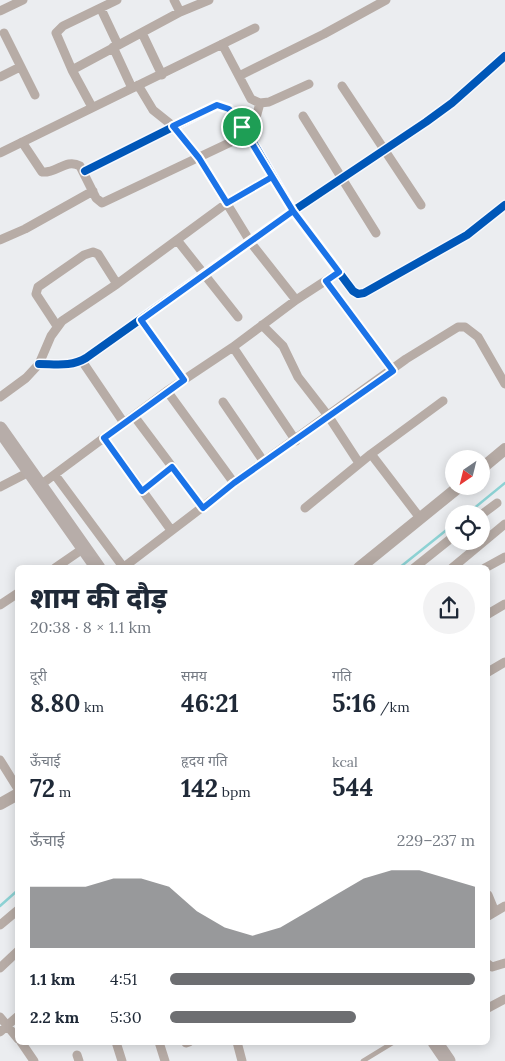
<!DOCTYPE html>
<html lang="hi">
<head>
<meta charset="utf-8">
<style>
  body { margin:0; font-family:Lora,"Noto Sans Devanagari",serif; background:#f2f2f3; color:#1f2937; height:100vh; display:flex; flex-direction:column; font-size:19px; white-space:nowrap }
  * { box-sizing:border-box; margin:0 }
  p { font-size:16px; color:#747a83 }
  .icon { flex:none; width:28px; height:28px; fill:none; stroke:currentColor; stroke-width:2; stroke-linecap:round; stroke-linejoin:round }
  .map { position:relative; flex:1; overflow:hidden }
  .panel { position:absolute; left:15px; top:565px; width:475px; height:480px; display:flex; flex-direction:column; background:#fff; border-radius:8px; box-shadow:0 2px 12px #0003 }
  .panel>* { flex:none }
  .needle { width:32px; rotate:215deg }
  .fabs { position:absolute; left:445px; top:450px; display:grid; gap:10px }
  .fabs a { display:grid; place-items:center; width:45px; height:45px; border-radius:50%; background:#fff; box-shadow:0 2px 12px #0003; font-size:25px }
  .pin { position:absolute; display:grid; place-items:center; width:42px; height:42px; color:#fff; margin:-21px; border:2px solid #fff; border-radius:50%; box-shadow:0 1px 5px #0007 }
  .round { display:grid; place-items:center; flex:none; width:52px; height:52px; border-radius:26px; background:#f2f2f3 }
  .head { display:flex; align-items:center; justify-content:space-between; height:85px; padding:0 15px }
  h1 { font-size:28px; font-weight:800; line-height:38px }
  .stats { display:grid; grid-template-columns:repeat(3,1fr); gap:8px; height:85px; padding:5px 15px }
  .stats div { display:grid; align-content:center }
  .stats b { font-size:25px; font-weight:800 }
  .stats small { font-size:14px; font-weight:400 }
  .stats p { font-size:14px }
  .chart { height:140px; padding:10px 15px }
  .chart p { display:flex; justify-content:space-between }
  .chart svg { width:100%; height:90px; margin-top:5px; fill:#6d6e71; opacity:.7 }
  ul { padding:0 15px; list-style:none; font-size:16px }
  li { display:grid; grid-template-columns:80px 60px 1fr; align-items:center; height:38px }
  li i { height:12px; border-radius:6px; background:#6d6e71 }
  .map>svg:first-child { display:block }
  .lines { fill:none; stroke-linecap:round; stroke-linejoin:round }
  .stream { stroke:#8dd2d4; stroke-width:2.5 }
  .lane { stroke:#b7aca6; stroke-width:4.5 }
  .street { stroke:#b7aca6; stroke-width:9 }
  .secondary { stroke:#b5aaa4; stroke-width:12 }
  .primary { stroke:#b7ada9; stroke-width:15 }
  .cycleway-casing { stroke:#f7f9fe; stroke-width:11 }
  .cycleway { stroke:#0057b8; stroke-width:8 }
  .route-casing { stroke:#fff; stroke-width:10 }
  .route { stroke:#1a73e8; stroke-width:6 }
</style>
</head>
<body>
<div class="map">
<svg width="505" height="1061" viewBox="0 0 505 1061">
  <rect width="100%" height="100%" fill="#ebedf0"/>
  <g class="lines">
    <path class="stream" d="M467,514L505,483
      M399,568L454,524
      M0,906L18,890"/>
    <path class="lane" d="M363,1061L394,1042"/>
    <path class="street" d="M174,0L180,12
      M101,9L118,45
      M0,11L23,0
      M4,33L35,95
      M142,33L162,75
      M222,44L251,99L260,103L257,114L243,127
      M113,47L132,88
      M72,70L180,12L209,0
      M239,76L324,34L386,0
      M0,77L20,67
      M138,85L153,110L173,126L199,158L251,243L296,300L339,272
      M342,86L421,205
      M260,103L269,102L309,84
      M92,107L72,70L56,33L63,26L117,0
      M303,116L376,233
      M22,142L42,172C56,174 66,158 80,166L96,198L102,203L248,134
      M0,153L255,28
      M85,171L217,105L229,109L248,134L293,211L353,291L358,294L364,293L467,235L505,205
      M0,240L25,229L93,191
      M177,240L238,317
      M326,281L393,371
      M141,320L184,380
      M262,325L283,346L298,377L329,417L359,463
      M57,326L36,294L38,287L84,255L93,252L98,254L117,284
      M233,347L296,441
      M82,361L124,423
      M39,364C56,364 71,367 86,358L293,211L426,122L452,103L505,56
      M167,391L234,483
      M0,397L26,378L39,364L51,336L62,321L117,284L227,203L272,177
      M223,402L264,462
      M134,416L203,508
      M104,438L171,530
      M371,454L420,518
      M55,475L124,568
      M39,486L167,391L233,347L296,300
      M0,487L29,472
      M142,491L172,467
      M305,508L371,454L443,401
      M481,515L497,503
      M124,567L234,483L406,359L458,327H465L478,337L505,384
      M55,568L84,548
      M414,568L454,536
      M452,568L505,524
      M485,568L505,557
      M0,605L18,593
      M488,614L505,604
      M488,672L505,662
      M0,760L18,789
      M488,895L495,912
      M488,916L505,906
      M0,925L18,910
      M488,964L492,967L505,963
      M0,968L18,951
      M488,1008L505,999
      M0,1017L18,1039
      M0,1032L18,1016
      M21,1042L34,1061
      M116,1042L122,1061
      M159,1042L165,1061
      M237,1042L242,1061
      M186,1043L189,1042
      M77,1055L79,1061"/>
    <path class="secondary" d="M481,469L505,449
      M359,568L460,486
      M0,804L18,794"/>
    <path class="primary" d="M0,429L98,568
      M435,1042L448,1061"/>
    <g class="cycleway-casing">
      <path id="cycleway" d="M85,171L217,105L229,109L248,134L293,211L353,291L358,294L364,293L467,235L505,205
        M39,364C56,364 71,367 86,358L293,211L426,122L452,103L505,56"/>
    </g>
    <use href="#cycleway" class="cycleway"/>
  </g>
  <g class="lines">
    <g class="route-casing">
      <path id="route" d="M242,127L293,211L141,320L184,380L104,438L142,491L172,467L203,508L234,483L393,371L326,281L339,272L293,211L272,177L227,203L199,158L173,126L217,105L229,109L242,127"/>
    </g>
    <use href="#route" class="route"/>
  </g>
</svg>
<div class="fabs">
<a><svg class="needle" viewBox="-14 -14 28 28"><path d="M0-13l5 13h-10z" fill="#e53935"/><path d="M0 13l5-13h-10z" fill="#747a83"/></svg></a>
<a><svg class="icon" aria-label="locate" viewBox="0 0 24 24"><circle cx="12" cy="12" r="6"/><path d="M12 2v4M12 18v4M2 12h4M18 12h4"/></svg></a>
</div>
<div class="pin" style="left:242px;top:127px;background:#1e9e55"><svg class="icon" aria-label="arrive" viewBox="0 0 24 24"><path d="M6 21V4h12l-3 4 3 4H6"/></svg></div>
<section class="panel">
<div class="head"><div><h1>शाम की दौड़</h1><p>20:38 · 8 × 1.1 km</p></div><a class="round"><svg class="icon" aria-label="share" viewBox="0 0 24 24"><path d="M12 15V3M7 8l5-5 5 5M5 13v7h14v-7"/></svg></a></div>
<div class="stats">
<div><p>दूरी</p><b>8.80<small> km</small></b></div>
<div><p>समय</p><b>46:21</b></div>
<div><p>गति</p><b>5:16<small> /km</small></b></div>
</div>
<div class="stats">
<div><p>ऊँचाई</p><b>72<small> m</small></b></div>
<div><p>हृदय गति</p><b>142<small> bpm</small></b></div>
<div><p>kcal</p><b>544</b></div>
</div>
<div class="chart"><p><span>ऊँचाई</span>229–237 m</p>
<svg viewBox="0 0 160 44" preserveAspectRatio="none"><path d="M0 44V14L10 14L20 14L30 10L40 10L50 14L60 26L70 34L80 38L90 34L100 26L110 18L120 10L130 6L140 6L150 10L160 14V44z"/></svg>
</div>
<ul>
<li><b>1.1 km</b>4:51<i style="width:100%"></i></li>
<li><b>2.2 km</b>5:30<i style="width:61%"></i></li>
</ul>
</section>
</div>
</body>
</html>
